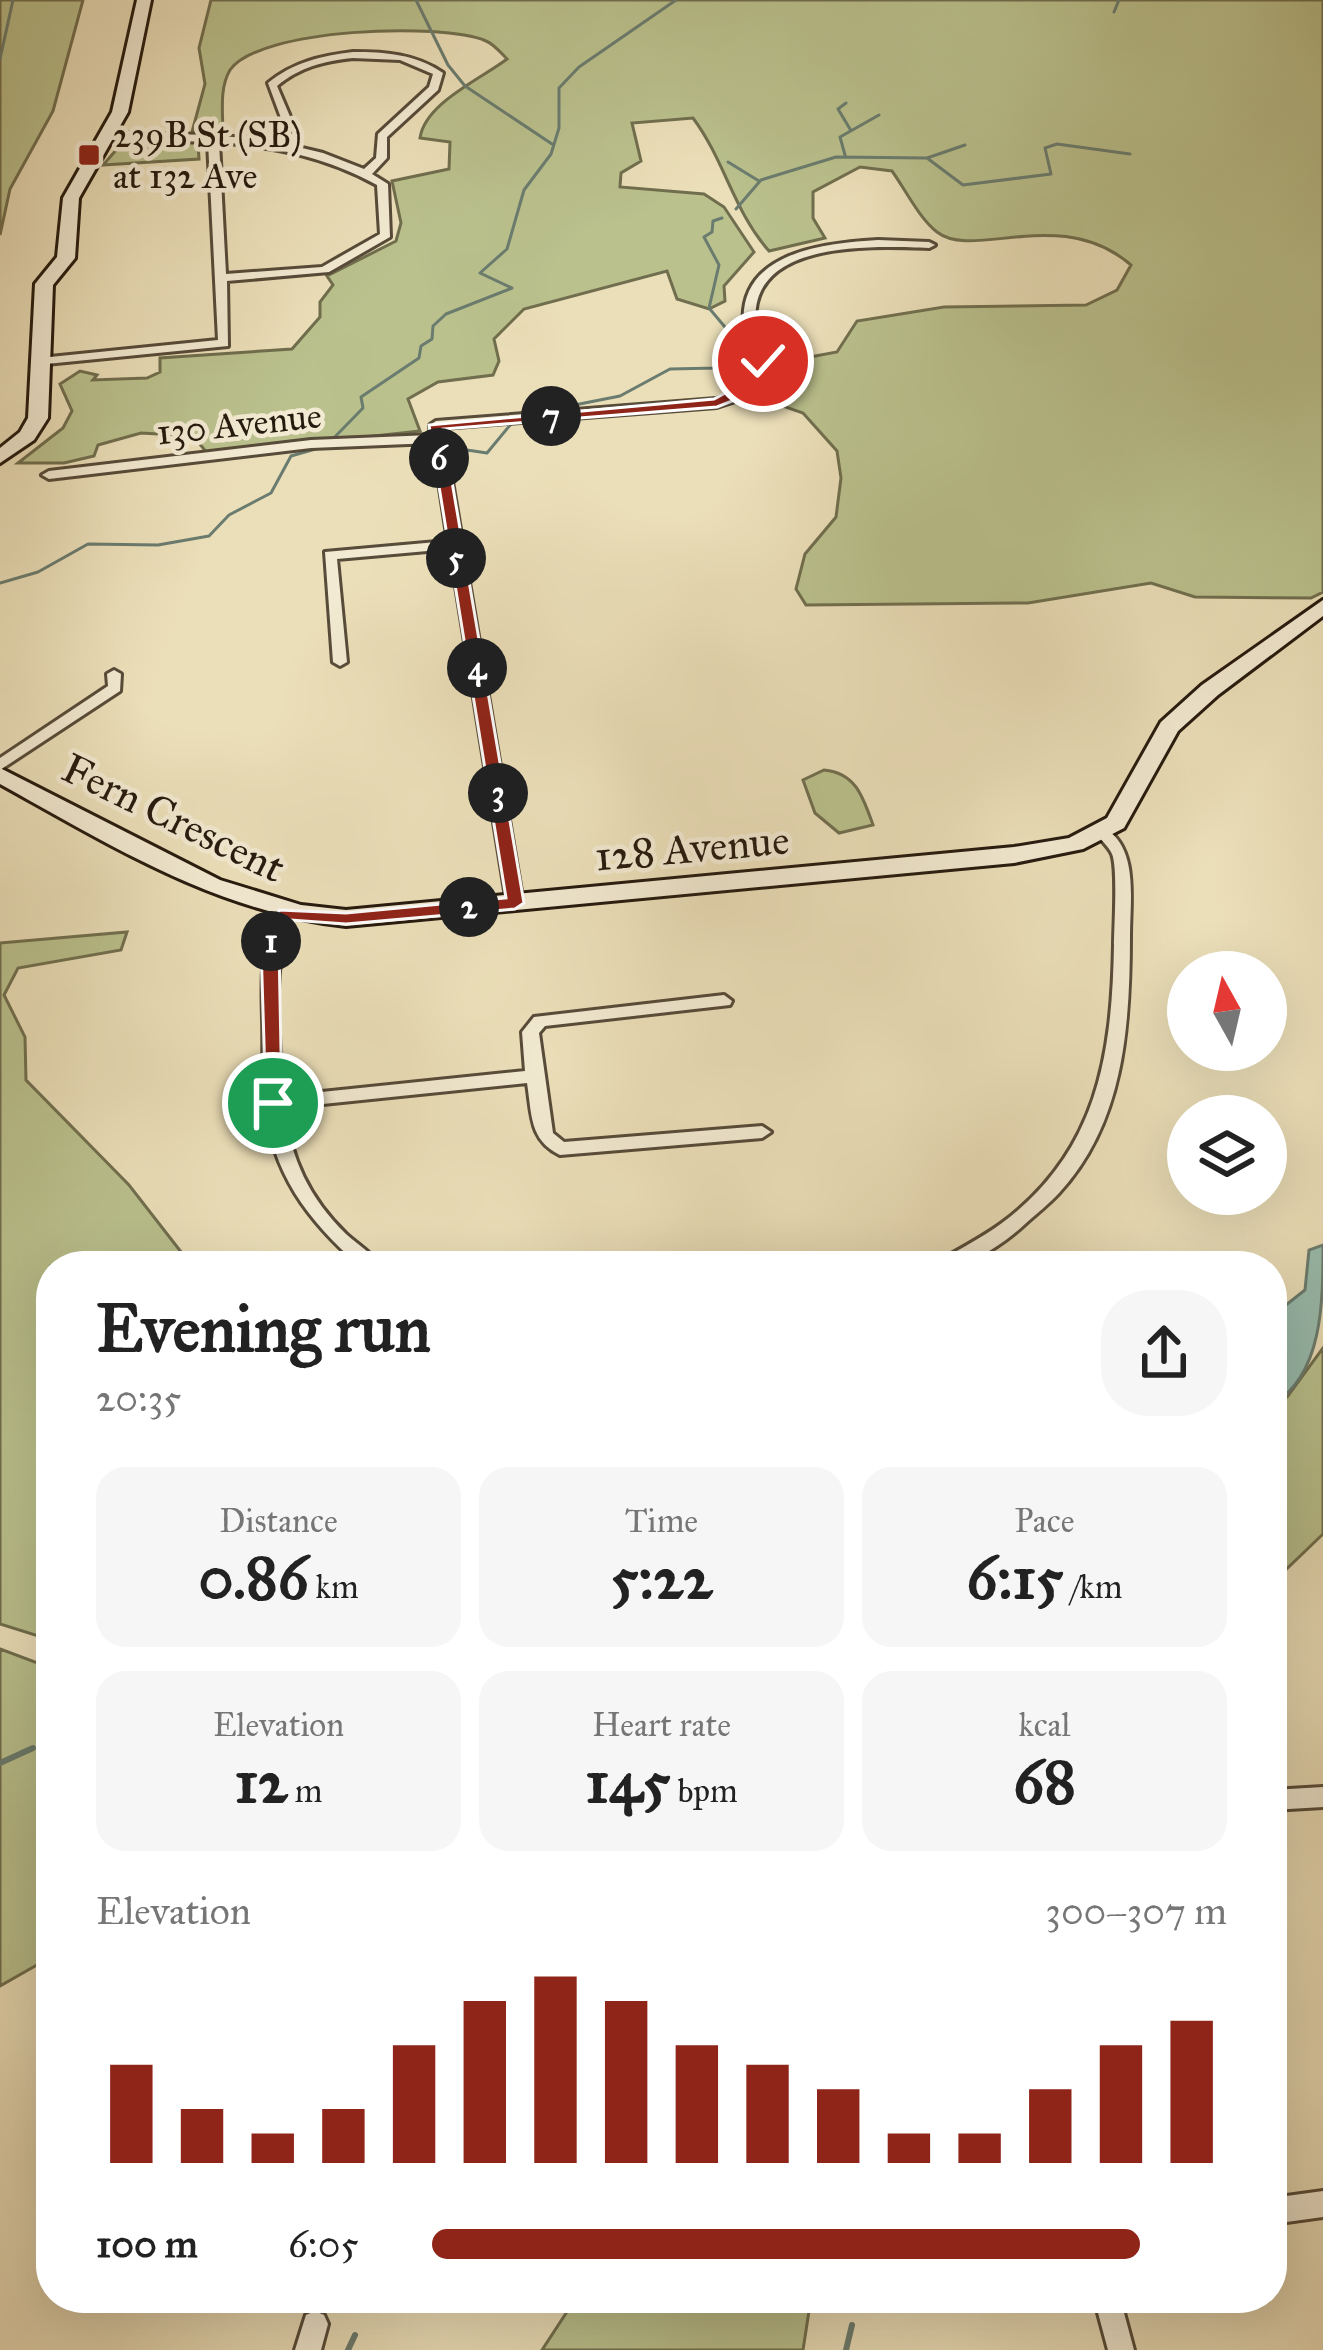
<!DOCTYPE html>
<html lang="en">
<head>
<meta charset="utf-8">
<style>
  body { margin:0; font-family:"IM FELL Great Primer",serif; background:#f6f6f6; color:#222; height:100vh; display:flex; flex-direction:column; font-size:45px; white-space:nowrap }
  * { box-sizing:border-box; margin:0 }
  p { font-size:39px; color:#767676 }
  .icon { flex:none; width:66px; height:66px; fill:none; stroke:currentColor; stroke-width:2; stroke-linecap:round; stroke-linejoin:round }
  .map { position:relative; flex:1; overflow:hidden }
  .sheet { position:absolute; left:36px; top:1251px; width:1251px; height:1062px; display:flex; flex-direction:column; background:#fff; border-radius:48px; box-shadow:0 12px 48px #0002 }
  .sheet>* { flex:none }
  .needle { width:78px; rotate:352deg }
  .tools { position:absolute; left:1167px; top:951px; display:grid; gap:24px }
  .tools a { display:grid; place-items:center; width:120px; height:120px; border-radius:50%; background:#fff; box-shadow:0 12px 48px #0002; font-size:60px }
  .pin { position:absolute; display:grid; place-items:center; width:102px; height:102px; color:#fff; margin:-51px; border:6px solid #fff; border-radius:50%; box-shadow:0 3px 12px #0007 }
  .km { position:absolute; width:60px; height:60px; margin:-30px; border-radius:50%; background:#222; color:#fff; font-size:33px; line-height:60px; text-align:center }
  .round { display:grid; place-items:center; flex:none; width:126px; height:126px; border-radius:48px; background:#f6f6f6 }
  .overview { display:flex; align-items:center; justify-content:space-between; height:204px; padding:0 60px }
  h1 { font-size:66px; font-weight:700; line-height:90px }
  .metrics { display:grid; grid-template-columns:repeat(3,1fr); gap:18px; height:204px; padding:12px 60px }
  .metrics div { display:grid; align-content:center; border-radius:30px; background:#f6f6f6; text-align:center }
  .metrics b { font-size:60px; font-weight:700 }
  .metrics small { font-size:33px; font-weight:400 }
  .metrics p { font-size:33px }
  .chart { height:336px; padding:24px 60px }
  .chart p { display:flex; justify-content:space-between }
  .chart svg { width:100%; height:216px; margin-top:12px; stroke:#8f2418; stroke-width:6 }
  ul { padding:0 60px; list-style:none; font-size:39px }
  li { display:grid; grid-template-columns:192px 144px 1fr; align-items:center; height:90px }
  li i { height:30px; border-radius:15px; background:#8f2418 }
  .map>svg:first-child { display:block }
  .green { fill:#bac18d; stroke:#706e4e; stroke-width:3 }
  .water { fill:#98bdaf; stroke:#6a7c6f; stroke-width:3 }
  .lines { fill:none; stroke-linecap:round; stroke-linejoin:round }
  .stream-far1 { stroke:#6a7c6f; stroke-width:3 }
  .stream { stroke:#6a7c6f; stroke-width:6 }
  .street-casing { stroke:#574b39; stroke-width:6 }
  .secondary-casing { stroke:#261a0e; stroke-width:6 }
  .street { fill:#f2ead2; fill-rule:evenodd }
  .secondary { fill:#f2ead2; fill-rule:evenodd }
  .route { fill:#8f2418; stroke:#fff; stroke-width:3 }
  .poi-dot { fill:#8f2418; stroke:#f2ead2; stroke-width:4.5 }
  .labels { text-anchor:middle; stroke-width:9; stroke-linejoin:round; paint-order:stroke }
  .far-poi-label { font-size:36px; fill:#261a0e; stroke:#f2ead2; text-anchor:start }
  .far-street-label { font-size:36px; fill:#261a0e; stroke:#f2ead2 }
  .street-label { font-size:42px; fill:#261a0e; stroke:#f2ead2 }
</style>
</head>
<body>
<div class="map">
<svg width="1323" height="2350" viewBox="0 0 1323 2350">
  <rect width="100%" height="100%" fill="#ebdfb9"/>
  <filter id="stains"><feTurbulence type="fractalNoise" baseFrequency=".00167" numOctaves="4"/><feColorMatrix values="0 0 0 0 .2 0 0 0 0 .09 0 0 0 0 .02 0 0 0 .5 -.17"/></filter>
  <radialGradient id="worn" r=".72"><stop offset=".6" stop-color="#630" stop-opacity="0"/><stop offset="1" stop-color="#630" stop-opacity=".3"/></radialGradient>
  <path class="green" d="M0,0H83L53,111L10,189L0,235Z
    M211,0H1323V592L1311,598L1195,597L1151,583L1028,603L806,605L796,589L805,554L836,517L841,478L837,451L803,413L757,397L789,361L837,352L857,321L944,307L1086,305L1117,290L1131,265C1060,204 974,261 937,232C919,218 905,189 892,171L860,167L813,192V218L825,238L769,251C733,210 725,161 693,118L632,123L641,161L621,173L620,187L704,194L724,207L754,252L724,286L725,301L709,309L677,299L667,271L524,309L494,339L499,361L493,375L438,382L408,399L420,431L208,454L193,436L141,433L98,445L94,456L64,463H18L63,428L72,411L60,384L80,371L97,375L93,380L147,378L160,372V358L292,349L320,317V302L333,285L327,276L396,241L401,223L392,181L449,169L450,142L420,138C425,103 481,79 507,59C501,53 494,44 486,41C442,22 259,28 230,70C219,88 223,114 223,135L192,132L205,84L199,48Z
    M124,141L198,143L199,159L103,165Z
    M824,770C856,773 863,797 873,825L839,833L815,813L803,780Z
    M127,932L121,950L18,968L4,995L25,1037L26,1080L129,1185L192,1266H51V1640L0,1624V943Z
    M1323,1348V1534L1272,1583V1405L1287,1397Z
    M0,1649L51,1668V1957L0,1986Z
    M576,2298H811L803,2350H542Z"/>
  <path class="water" d="M1323,1245C1323,1302 1323,1375 1272,1405V1316L1305,1290L1309,1250Z"/>
  <g class="lines">
    <path class="stream-far1" d="M416,0L448,65L465,86L552,144
      M1114,12L1119,0
      M0,59L13,0
      M846,103L838,109L850,129
      M845,155L840,137L879,115
      M927,158L965,145
      M728,162L759,181
      M736,209L761,180L836,157L927,158L963,185L1051,174L1045,148L1057,144L1130,154
      M534,413L620,396L670,369L717,368L738,350L728,343L730,333L709,308L719,265L704,237L712,232L713,221L722,218
      M449,456L467,450L487,453L511,424
      M0,583L38,572L88,544L158,545L209,536L229,515L271,493L291,456L326,446L363,408L361,397L419,358L421,346L432,339L433,326L446,314L512,288L480,273L507,249L524,190L551,154L559,128V88L579,67L676,0"/>
    <path class="stream" d="M0,1763L33,1748
      M348,2350L355,2335
      M846,2350L852,2325"/>
    <g class="street-casing">
      <path id="street" d="M353,52C385,52 416,54 443,73L438,90L387,137V158L372,174L388,184L390,237L329,272L227,281L228,346L36,365L34,362L40,358L218,340L208,142L108,138L104,137V133L214,135L271,141L284,126L268,83C294,62 321,56 353,52ZM353,58L400,60L433,74L429,87L378,134L376,158L364,169L323,153L281,143L294,126L277,86C300,67 324,61 353,58ZM219,142C276,147 326,157 377,185L380,234L322,267L226,274Z
        M878,240L929,242L935,245L929,248C874,246 746,239 756,326C758,342 767,356 771,371L754,395L717,407L443,428L523,903L521,907L515,908L507,903L450,549L337,559L347,662L340,666L333,662L325,552L448,541L433,443L311,448L49,479L42,475L49,471L311,440L431,435L430,425L436,421L716,399L746,389L759,371C755,356 746,341 744,326C737,252 825,243 878,240Z
        M114,670L121,674L120,691L0,770V758L108,686L107,674Z
        M1103,827C1139,847 1130,899 1130,935C1130,1026 1124,1123 1059,1193C1049,1204 1036,1214 1025,1224C1009,1239 984,1256 964,1264C956,1267 945,1266 937,1266L939,1261C960,1249 983,1237 1002,1223C1097,1152 1112,1057 1114,945C1114,927 1118,868 1112,854C1109,847 1100,839 1095,832Z
        M285,909L293,914C269,963 280,1041 283,1096L525,1071L522,1032L534,1017L724,995L732,1001L730,1005L545,1026L539,1033L553,1133L564,1142L762,1126L771,1132L762,1138L560,1155C529,1140 532,1114 527,1083L284,1108C291,1159 309,1198 346,1234C358,1245 372,1253 381,1266H360C308,1221 271,1172 265,1102C262,1076 264,1046 263,1019C262,980 260,945 279,910Z
        M1323,1787V1807L1272,1810V1790Z
        M1323,2191V2217L1272,2224V2198Z
        M1094,2298H1120L1134,2350H1108Z
        M315,2311L324,2315L328,2324L321,2350H295L306,2315Z"/>
    </g>
    <g class="secondary-casing">
      <path id="secondary" d="M137,0H151L128,112L79,198L75,258L53,285L48,418L34,440L0,463V448L20,432L28,418L35,284L57,257L63,198L112,112Z
        M1323,600V616L1218,695L1178,731L1124,828L1083,849L1014,863L346,926C217,912 112,846 0,784V768L220,880L301,905L346,910L1014,847L1069,838L1107,818L1161,722L1202,685Z"/>
    </g>
    <use href="#street" class="street"/>
    <use href="#secondary" class="secondary"/>
  </g>
  <path class="route" d="M763,357L769,361L771,376L760,390L717,407L443,429L524,903L515,909L346,924L291,920L279,946L282,1103L266,1108L261,946L279,910L346,913L506,898L429,425L714,399L757,376L756,361Z"/>
  <rect class="poi-dot" x="77" y="143" width="24" height="24" rx="6"/>
  <g class="labels">
    <g class="far-poi-label">
      <text x="113" y="147">239B St (SB)<tspan x="113" dy="41">at 132 Ave</tspan></text>
    </g>
    <g class="far-street-label">
      <text transform="translate(239 423) rotate(-6)" y="13">130 Avenue</text>
    </g>
    <g class="street-label">
      <text transform="translate(174 817) rotate(26)" y="15">Fern Crescent</text>
      <text transform="translate(692 847) rotate(-5)" y="15">128 Avenue</text>
    </g>
  </g>
  <rect width="100%" height="100%" filter="url(#stains)"/>
  <rect width="100%" height="100%" fill="url(#worn)"/>
</svg>
<div class="tools">
<a><svg class="needle" viewBox="-14 -14 28 28"><path d="M0-13l5 13h-10z" fill="#e53935"/><path d="M0 13l5-13h-10z" fill="#767676"/></svg></a>
<a><svg class="icon" aria-label="layers" viewBox="0 0 24 24"><path d="M12 4l9 5-9 5-9-5zM3 14l9 5 9-5"/></svg></a>
</div>
<div class="pin" style="left:273px;top:1103px;background:#1e9e55"><svg class="icon" aria-label="arrive" viewBox="0 0 24 24"><path d="M6 21V4h12l-3 4 3 4H6"/></svg></div>
<div class="pin" style="left:763px;top:361px;background:#d93025"><svg class="icon" aria-label="check" viewBox="0 0 24 24"><path d="M5 12l5 5 9-10"/></svg></div>
<b class="km" style="left:271px;top:941px">1</b>
<b class="km" style="left:469px;top:907px">2</b>
<b class="km" style="left:498px;top:793px">3</b>
<b class="km" style="left:477px;top:668px">4</b>
<b class="km" style="left:456px;top:558px">5</b>
<b class="km" style="left:439px;top:458px">6</b>
<b class="km" style="left:551px;top:416px">7</b>
<section class="sheet">
<div class="overview"><div><h1>Evening run</h1><p>20:35</p></div><a class="round"><svg class="icon" aria-label="share" viewBox="0 0 24 24"><path d="M12 15V3M7 8l5-5 5 5M5 13v7h14v-7"/></svg></a></div>
<div class="metrics">
<div><p>Distance</p><b>0.86<small> km</small></b></div>
<div><p>Time</p><b>5:22</b></div>
<div><p>Pace</p><b>6:15<small> /km</small></b></div>
</div>
<div class="metrics">
<div><p>Elevation</p><b>12<small> m</small></b></div>
<div><p>Heart rate</p><b>145<small> bpm</small></b></div>
<div><p>kcal</p><b>68</b></div>
</div>
<div class="chart"><p><span>Elevation</span>300–307 m</p>
<svg viewBox="0 0 160 44" preserveAspectRatio="none"><path d="M5 44V24M15 44V33M25 44V38M35 44V33M45 44V20M55 44V11M65 44V6M75 44V11M85 44V20M95 44V24M105 44V29M115 44V38M125 44V38M135 44V29M145 44V20M155 44V15"/></svg>
</div>
<ul>
<li><b>100 m</b>6:05<i style="width:89%"></i></li>
</ul>
</section>
</div>
</body>
</html>
